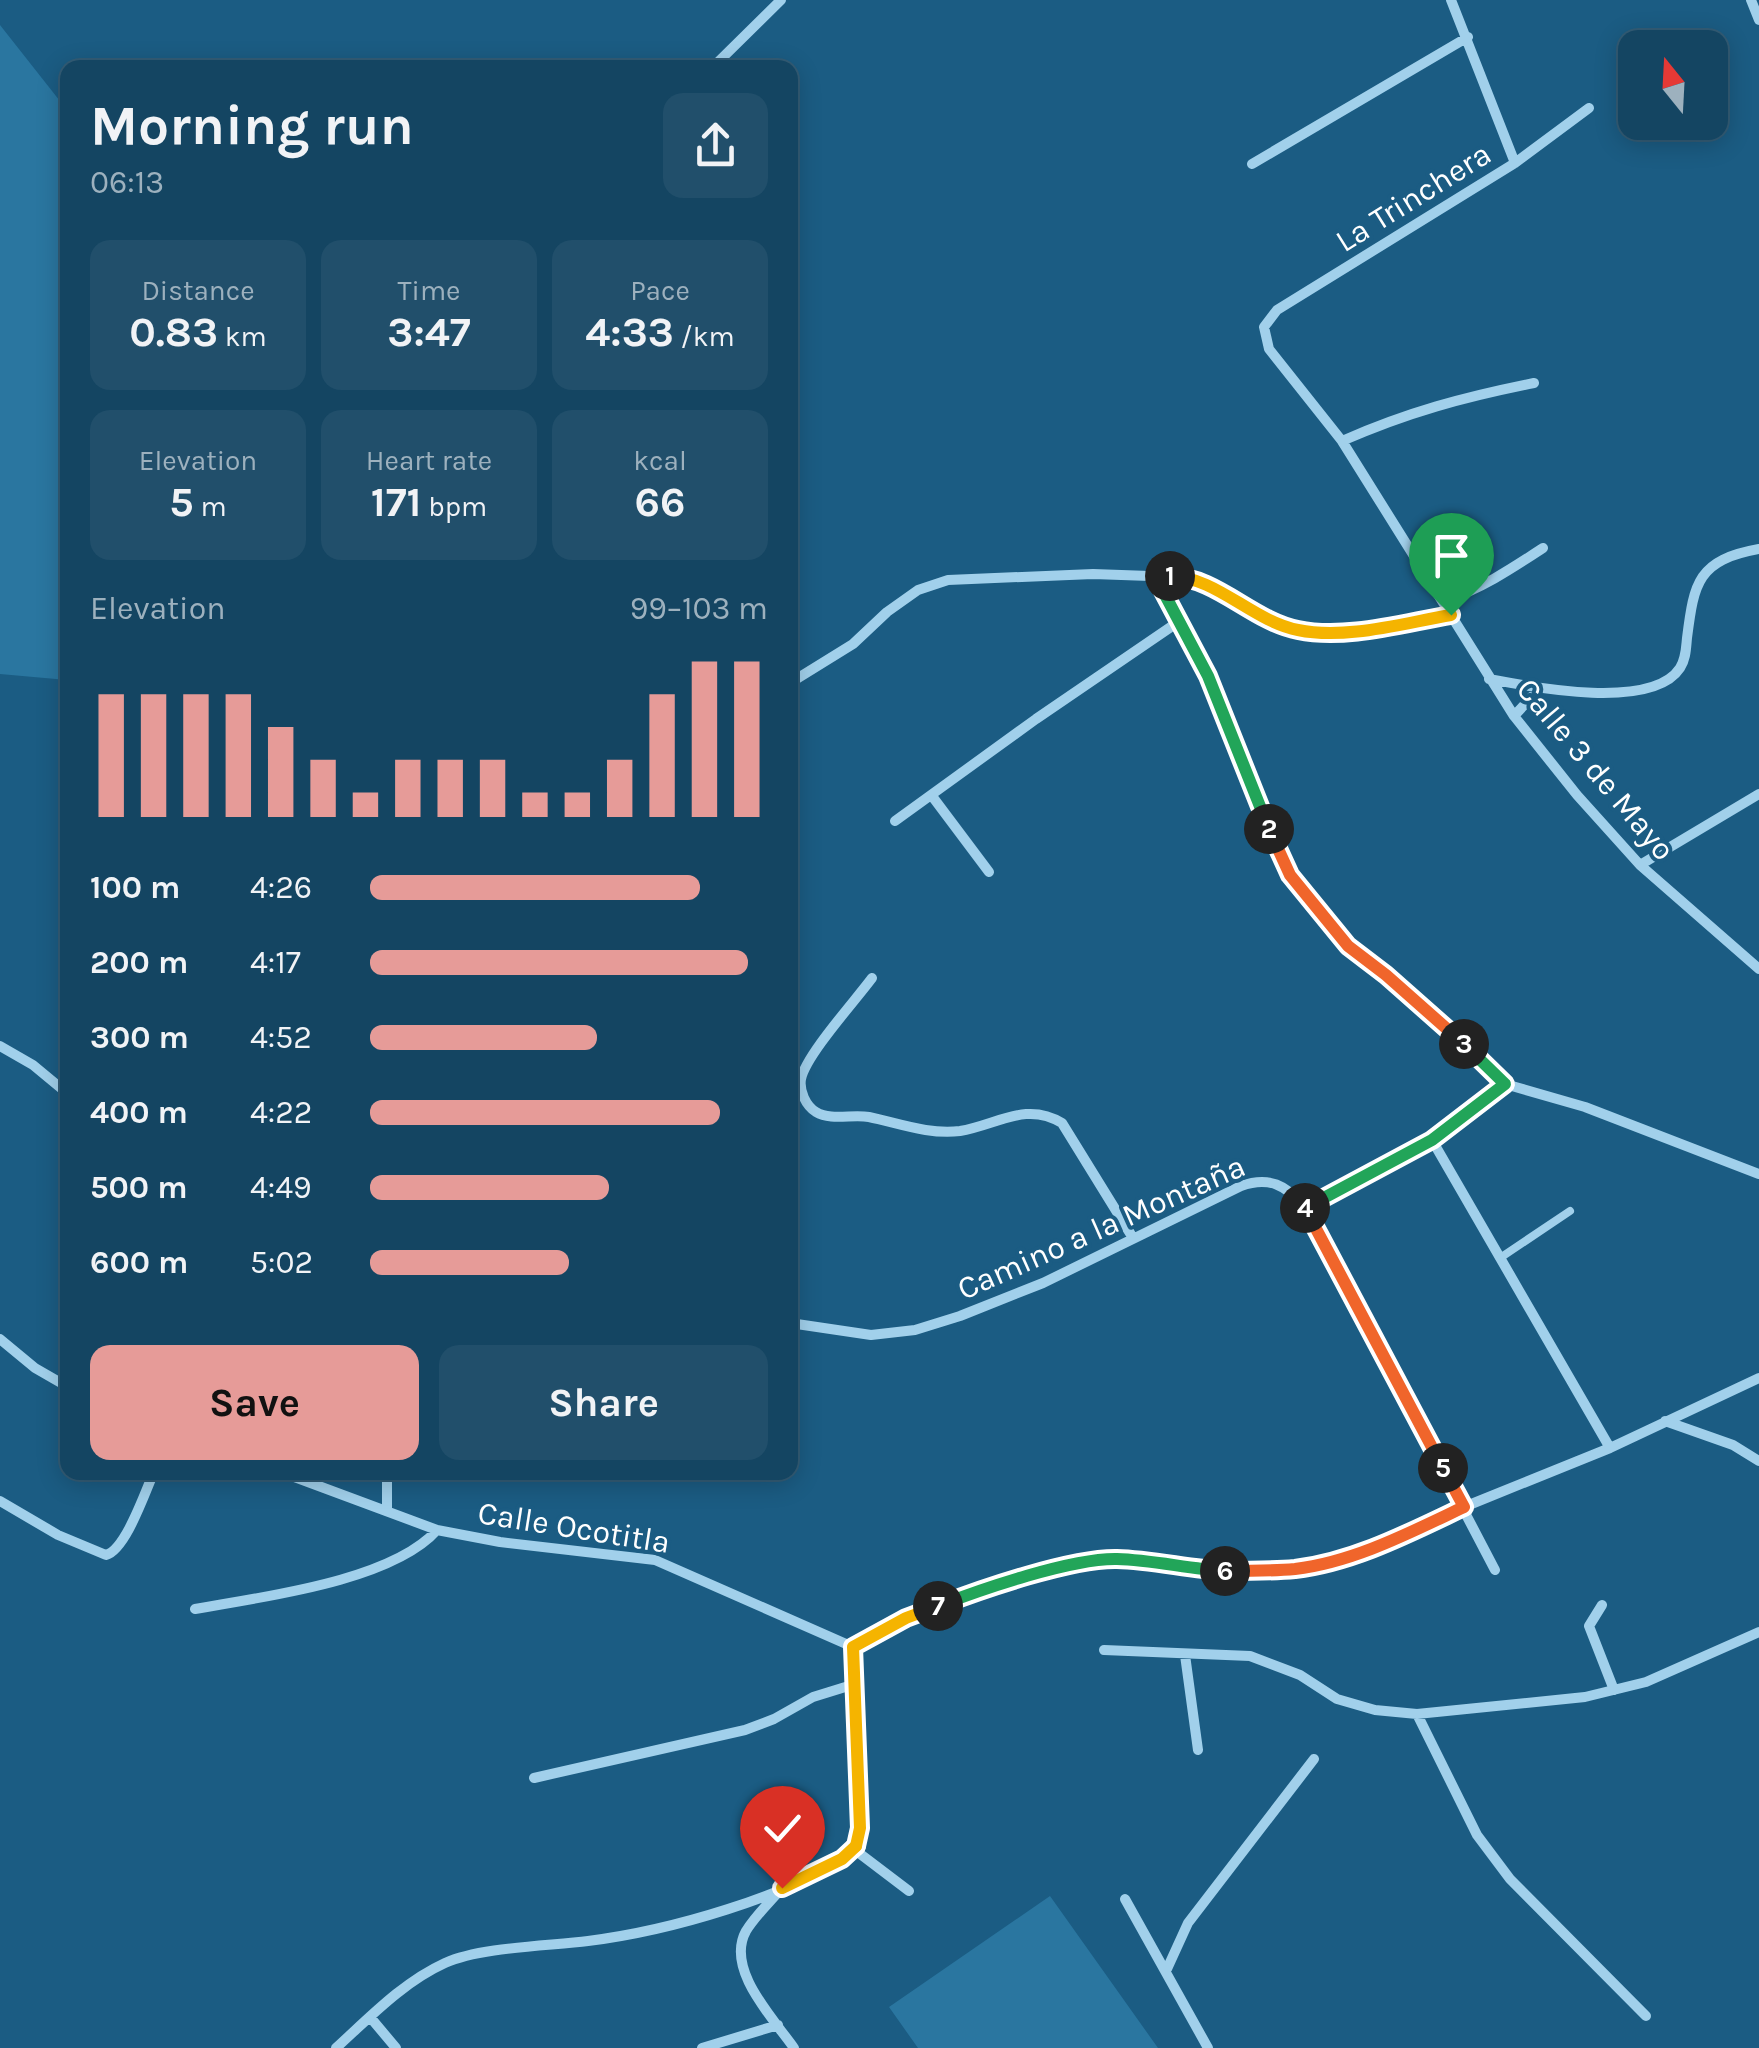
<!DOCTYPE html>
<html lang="en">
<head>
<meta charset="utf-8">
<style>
  body { margin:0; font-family:Karla,sans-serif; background:#214f6b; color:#f1f3f6; height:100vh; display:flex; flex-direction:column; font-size:38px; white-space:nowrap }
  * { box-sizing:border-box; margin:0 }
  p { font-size:32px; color:#9db1be }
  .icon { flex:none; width:55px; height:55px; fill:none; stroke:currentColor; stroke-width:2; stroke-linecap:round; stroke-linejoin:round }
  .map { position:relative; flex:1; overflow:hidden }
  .drawer { position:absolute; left:60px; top:60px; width:738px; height:1420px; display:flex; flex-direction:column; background:#144562; border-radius:20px; box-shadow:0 5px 25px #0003,0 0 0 2px #335d77 }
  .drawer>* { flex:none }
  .needle { width:65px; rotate:342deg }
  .buttons { position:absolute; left:1618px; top:30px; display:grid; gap:20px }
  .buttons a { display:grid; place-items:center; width:110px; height:110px; border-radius:20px; background:#144562; box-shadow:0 5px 25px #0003,0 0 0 2px #335d77; font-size:50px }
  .pin { position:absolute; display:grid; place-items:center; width:85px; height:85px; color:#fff; margin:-102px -42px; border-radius:50% 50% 50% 0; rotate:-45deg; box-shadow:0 0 10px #0007 }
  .pin .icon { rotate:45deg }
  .km { position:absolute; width:50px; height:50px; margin:-25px; border-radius:50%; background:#222; color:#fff; font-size:28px; line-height:50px; text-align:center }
  .round { display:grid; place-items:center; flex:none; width:105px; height:105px; border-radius:20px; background:#214f6b }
  .head { display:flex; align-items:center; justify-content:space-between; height:170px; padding:0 30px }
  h1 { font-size:55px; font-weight:700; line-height:75px }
  .stats { display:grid; grid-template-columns:repeat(3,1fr); gap:15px; height:170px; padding:10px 30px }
  .stats div { display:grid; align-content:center; border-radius:20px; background:#214f6b; text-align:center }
  .stats b { font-size:42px; font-weight:700 }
  .stats small { font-size:28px; font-weight:400 }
  .stats p { font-size:28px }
  .chart { height:280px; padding:20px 30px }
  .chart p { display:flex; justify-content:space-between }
  .chart svg { width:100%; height:180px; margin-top:10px; stroke:#e69b98; stroke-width:6 }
  .button { display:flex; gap:20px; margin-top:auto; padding:20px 30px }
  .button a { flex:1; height:115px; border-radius:20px; background:#e69b98; color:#111; font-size:40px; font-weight:700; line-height:115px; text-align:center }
  .button a+a { background:#214f6b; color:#f1f3f6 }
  ul { padding:0 30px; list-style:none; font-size:32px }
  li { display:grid; grid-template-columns:160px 120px 1fr; align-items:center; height:75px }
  li i { height:25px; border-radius:12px; background:#e69b98 }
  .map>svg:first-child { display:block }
  .green { fill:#2a76a0 }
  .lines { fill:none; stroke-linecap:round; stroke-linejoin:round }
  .service { stroke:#a1d0eb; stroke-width:8 }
  .minor { stroke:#a1d0eb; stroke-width:10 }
  .split-1-casing { stroke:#fff; stroke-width:20 }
  .split-2-casing { stroke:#fff; stroke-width:20 }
  .split-3-casing { stroke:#fff; stroke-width:20 }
  .split-4-casing { stroke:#fff; stroke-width:20 }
  .split-5-casing { stroke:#fff; stroke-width:20 }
  .split-6-casing { stroke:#fff; stroke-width:20 }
  .split-7-casing { stroke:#fff; stroke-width:20 }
  .split-8-casing { stroke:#fff; stroke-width:20 }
  .split-9-casing { stroke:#fff; stroke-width:20 }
  .split-1 { stroke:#f5b400; stroke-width:12 }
  .split-2 { stroke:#22a559; stroke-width:12 }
  .split-3 { stroke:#f0652b; stroke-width:12 }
  .split-4 { stroke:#22a559; stroke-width:12 }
  .split-5 { stroke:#f0652b; stroke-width:12 }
  .split-6 { stroke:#f0652b; stroke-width:12 }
  .split-7 { stroke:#22a559; stroke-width:12 }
  .split-8 { stroke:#f5b400; stroke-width:12 }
  .split-9 { stroke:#f5b400; stroke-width:12 }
  .labels { text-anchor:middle; stroke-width:8; stroke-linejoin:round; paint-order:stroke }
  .street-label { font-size:32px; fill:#fff; stroke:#1b5c83 }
</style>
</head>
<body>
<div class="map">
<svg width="1759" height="2048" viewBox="0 0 1759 2048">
  <rect width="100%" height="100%" fill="#1b5c83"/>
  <path class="green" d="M0,25L67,110V680L0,674Z
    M1050,1896L1158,2048H918L889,2007Z"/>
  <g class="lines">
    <path class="service" d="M1500,1258L1570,1211"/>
    <path class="minor" d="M1451,0L1515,163
      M1751,0L1759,20
      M712,68L781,0
      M1589,108L1515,163L1277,310L1264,327L1269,349L1342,441L1514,716L1577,795L1640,865L1759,969
      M1252,164L1468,37
      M1342,441C1408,412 1464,397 1534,383
      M1155,576L1208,676L1241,764L1290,875L1348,946L1386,975L1505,1084L1585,1107L1759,1174
      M1444,601C1481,589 1511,569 1543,548
      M1489,679C1531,687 1652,711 1680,668C1686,659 1686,648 1687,638C1694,582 1698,560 1759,549
      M790,683L853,644L887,612L918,590L948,580L1093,574L1178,577L1202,583L1256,614L1296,630L1381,628L1451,615
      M1514,716L1539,689
      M932,796L989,872
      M895,821L1036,719L1181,620
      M1640,865L1759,794
      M872,978C855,1001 806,1055 801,1079C799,1091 806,1106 816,1112C831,1121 852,1114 869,1117C898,1123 929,1135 960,1131C997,1125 1026,1101 1062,1123L1133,1238
      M0,1046L33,1065L68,1094
      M1432,1140L1610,1448
      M1305,1207L1432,1140L1505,1084
      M790,1323L871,1335L915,1330L960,1316L1043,1283L1241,1186C1269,1176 1286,1185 1305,1207L1495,1570
      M0,1339L35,1368L68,1387
      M1665,1421L1733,1445L1759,1461
      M281,1472L437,1530L500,1542L655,1560L853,1647
      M0,1501L58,1535L106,1555C126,1549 145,1492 154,1472
      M387,1511V1472
      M1602,1605L1589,1626L1614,1690
      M195,1609C262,1597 392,1581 437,1530
      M853,1647L906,1618L970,1594L1091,1561L1116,1559L1222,1571L1297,1569L1335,1560L1392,1540L1464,1507L1610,1448L1759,1378
      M1104,1650L1250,1656L1300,1675L1337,1699L1375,1710L1417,1714L1585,1697L1646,1682L1759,1632
      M1185,1655L1198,1750
      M1417,1714L1477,1835L1510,1879L1646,2016
      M534,1778L745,1730L774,1719L813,1697L855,1684
      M855,1850L909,1891
      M781,1889C770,1902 755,1916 746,1931C725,1969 773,2018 794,2048
      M1125,1899L1208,2048
      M1167,1969L1188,1923L1314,1759
      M370,2017L396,2048
      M336,2048C369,2018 403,1982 445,1963C480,1947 548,1946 588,1941C667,1931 791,1897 855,1850L859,1828L853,1647
      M702,2048L778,2025"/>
  </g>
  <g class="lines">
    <g class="split-1-casing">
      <path id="split-1" d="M1170,576C1217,577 1252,621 1298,630C1346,640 1403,623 1451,615"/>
    </g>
    <g class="split-2-casing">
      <path id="split-2" d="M1170,576H1155L1208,676L1269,829"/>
    </g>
    <g class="split-3-casing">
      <path id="split-3" d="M1269,829L1290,875L1348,946L1386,975L1464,1044"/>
    </g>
    <g class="split-4-casing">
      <path id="split-4" d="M1305,1208L1432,1140L1505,1084L1464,1044"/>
    </g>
    <g class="split-5-casing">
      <path id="split-5" d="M1305,1208L1443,1468"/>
    </g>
    <g class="split-6-casing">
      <path id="split-6" d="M1225,1571C1248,1571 1272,1571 1295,1569C1354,1562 1411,1532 1464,1507L1443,1468"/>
    </g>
    <g class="split-7-casing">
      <path id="split-7" d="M938,1606C982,1589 1072,1558 1117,1559C1153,1560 1189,1569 1225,1571"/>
    </g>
    <g class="split-8-casing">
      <path id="split-8" d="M856,1846L860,1828L853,1647L906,1618L938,1606"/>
    </g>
    <g class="split-9-casing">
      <path id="split-9" d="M782,1888L842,1859L856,1846"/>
    </g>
    <use href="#split-1" class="split-1"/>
    <use href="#split-2" class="split-2"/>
    <use href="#split-3" class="split-3"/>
    <use href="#split-4" class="split-4"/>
    <use href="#split-5" class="split-5"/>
    <use href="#split-6" class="split-6"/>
    <use href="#split-7" class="split-7"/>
    <use href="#split-8" class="split-8"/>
    <use href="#split-9" class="split-9"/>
  </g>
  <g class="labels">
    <g class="street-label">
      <text transform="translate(1413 197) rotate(-32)" y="11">La Trinchera</text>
      <text transform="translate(1596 769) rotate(50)" y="11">Calle 3 de Mayo</text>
      <text transform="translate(1101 1227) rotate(-24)" y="11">Camino a la Montaña</text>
      <text transform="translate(574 1527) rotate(9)" y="11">Calle Ocotitla</text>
    </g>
  </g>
</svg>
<div class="buttons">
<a><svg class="needle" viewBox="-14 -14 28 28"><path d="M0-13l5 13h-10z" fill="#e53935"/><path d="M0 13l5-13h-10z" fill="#9db1be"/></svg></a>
</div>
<div class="pin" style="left:1451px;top:615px;background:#1e9e55"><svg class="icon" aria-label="arrive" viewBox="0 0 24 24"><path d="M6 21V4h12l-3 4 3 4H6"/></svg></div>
<div class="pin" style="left:782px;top:1888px;background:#d93025"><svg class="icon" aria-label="check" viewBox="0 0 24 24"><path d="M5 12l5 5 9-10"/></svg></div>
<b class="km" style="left:1170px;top:576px">1</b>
<b class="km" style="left:1269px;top:829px">2</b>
<b class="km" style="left:1464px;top:1044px">3</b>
<b class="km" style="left:1305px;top:1208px">4</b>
<b class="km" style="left:1443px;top:1468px">5</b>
<b class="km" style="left:1225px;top:1571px">6</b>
<b class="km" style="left:938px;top:1606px">7</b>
<section class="drawer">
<div class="head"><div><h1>Morning run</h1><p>06:13</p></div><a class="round"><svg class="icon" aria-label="share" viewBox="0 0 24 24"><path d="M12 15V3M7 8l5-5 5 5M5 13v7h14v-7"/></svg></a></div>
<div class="stats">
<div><p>Distance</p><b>0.83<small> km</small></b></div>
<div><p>Time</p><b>3:47</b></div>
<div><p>Pace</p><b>4:33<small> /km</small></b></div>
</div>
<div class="stats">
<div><p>Elevation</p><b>5<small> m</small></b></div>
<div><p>Heart rate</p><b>171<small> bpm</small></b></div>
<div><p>kcal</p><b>66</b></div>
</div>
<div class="chart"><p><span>Elevation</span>99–103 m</p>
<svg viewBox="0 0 160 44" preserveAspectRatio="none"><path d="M5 44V14M15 44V14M25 44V14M35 44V14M45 44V22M55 44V30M65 44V38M75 44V30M85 44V30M95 44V30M105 44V38M115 44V38M125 44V30M135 44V14M145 44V6M155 44V6"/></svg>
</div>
<ul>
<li><b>100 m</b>4:26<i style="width:83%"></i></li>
<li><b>200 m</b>4:17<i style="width:95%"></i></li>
<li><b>300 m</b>4:52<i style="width:57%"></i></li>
<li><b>400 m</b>4:22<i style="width:88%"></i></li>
<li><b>500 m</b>4:49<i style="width:60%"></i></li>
<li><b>600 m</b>5:02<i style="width:50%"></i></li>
</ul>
<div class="button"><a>Save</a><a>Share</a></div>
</section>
</div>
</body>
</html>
